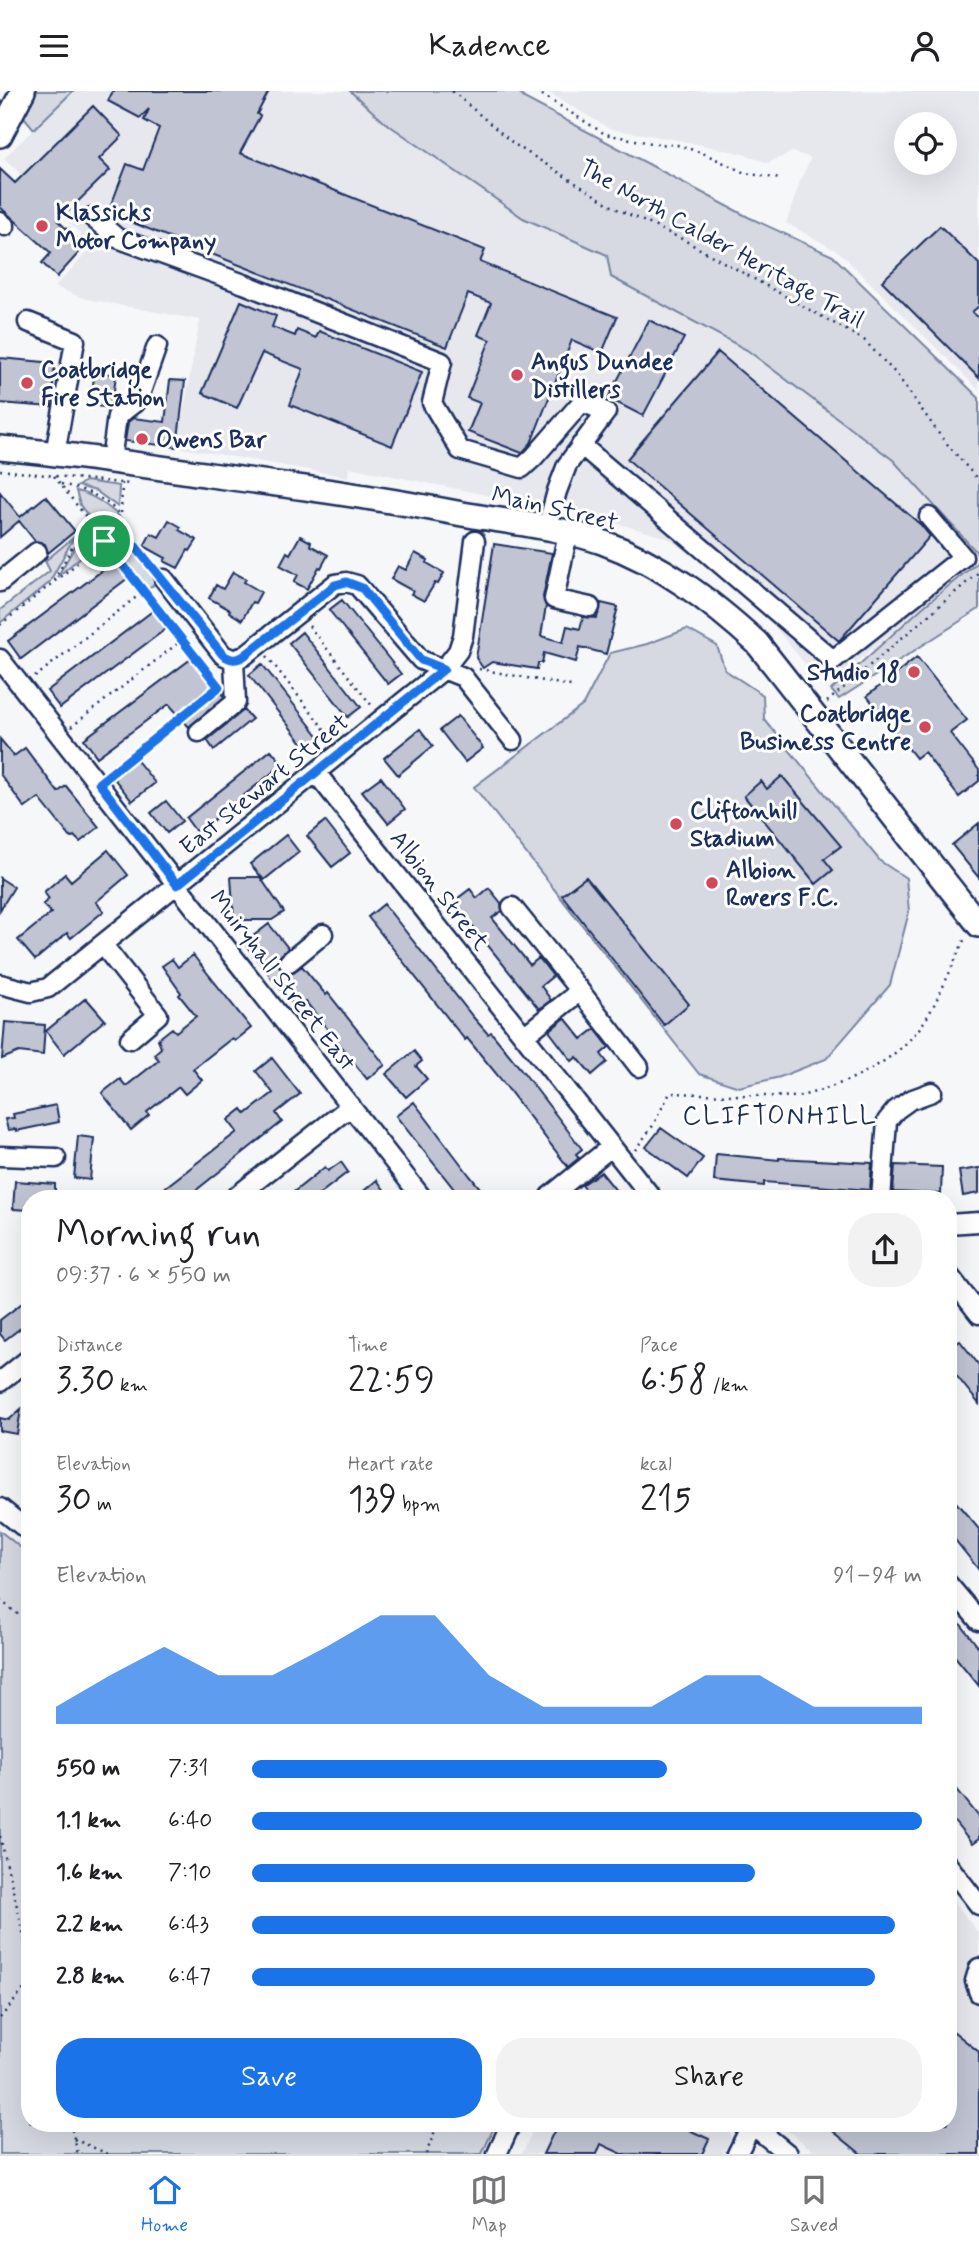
<!DOCTYPE html>
<html lang="en">
<head>
<meta charset="utf-8">
<style>
  body { margin:0; font-family:Mynerve,sans-serif; background:#f2f2f2; color:#202124; height:100vh; display:flex; flex-direction:column; font-size:26px; white-space:nowrap }
  * { box-sizing:border-box; margin:0 }
  p { font-size:23px; color:#757577 }
  .icon { flex:none; width:38px; height:38px; fill:none; stroke:currentColor; stroke-width:2; stroke-linecap:round; stroke-linejoin:round }
  .map { position:relative; flex:1; overflow:hidden }
  .details { position:absolute; left:21px; top:1099px; width:936px; height:942px; display:flex; flex-direction:column; background:#fff; border-radius:28px; box-shadow:0 7px 28px #0002 }
  .details>* { flex:none }
  .fabs { position:absolute; left:894px; top:21px; display:grid; gap:14px }
  .fabs a { display:grid; place-items:center; width:63px; height:63px; border-radius:50%; background:#fff; box-shadow:0 7px 28px #0002; font-size:35px }
  .pin { position:absolute; display:grid; place-items:center; width:60px; height:60px; color:#fff; margin:-30px; border:4px solid #fff; border-radius:50%; box-shadow:0 2px 7px #0007 }
  .round { display:grid; place-items:center; flex:none; width:74px; height:74px; border-radius:28px; background:#f2f2f2 }
  .summary { display:flex; align-items:center; justify-content:space-between; height:119px; padding:0 35px }
  h1 { font-size:38px; font-weight:600; line-height:52px }
  .stats { display:grid; grid-template-columns:repeat(3,1fr); gap:10px; height:119px; padding:7px 35px }
  .stats div { display:grid; align-content:center }
  .stats b { font-size:35px; font-weight:600 }
  .stats small { font-size:19px; font-weight:400 }
  .stats p { font-size:19px }
  .chart { height:196px; padding:14px 35px }
  .chart p { display:flex; justify-content:space-between }
  .chart svg { width:100%; height:126px; margin-top:7px; fill:#1a73e8; opacity:.7 }
  .button { display:flex; gap:14px; margin-top:auto; padding:14px 35px }
  .button a { flex:1; height:80px; border-radius:28px; background:#1a73e8; color:#fff; font-size:28px; font-weight:600; line-height:80px; text-align:center }
  .button a+a { background:#f2f2f2; color:#202124 }
  ul { padding:0 35px; list-style:none; font-size:23px }
  li { display:grid; grid-template-columns:112px 84px 1fr; align-items:center; height:52px }
  li i { height:18px; border-radius:9px; background:#1a73e8 }
  header { display:flex; justify-content:space-between; align-items:center; height:91px; padding:0 35px; background:#fff; font-size:32px; font-weight:600 }
  .tab-bar { display:flex; justify-content:space-around; align-items:center; height:98px; border-top:2px solid #e0e0e0; background:#fff; font-size:19px; color:#757577 }
  .tab-bar a { display:grid; justify-items:center; gap:4px }
  .tab-bar .active { color:#1a73e8 }
  .map>svg:first-child { display:block }
  .built { fill:#e6e8ee; fill-rule:evenodd }
  .green { fill:#d6d9e2; stroke:#7884a0; stroke-width:2 }
  .building { fill:#c0c4d3; stroke:#1b2f5e; stroke-width:2 }
  .lines { fill:none; stroke-linecap:round; stroke-linejoin:round }
  .minor-tunnel { stroke:#cacfda; stroke-width:18; stroke-dasharray:18 9; stroke-linecap:butt }
  .minor-casing { stroke:#1b2f5e; stroke-width:23 }
  .major-casing { stroke:#1b2f5e; stroke-width:28 }
  .path { stroke:#1b2f5e; stroke-width:2.5; stroke-dasharray:2 5; stroke-linecap:butt }
  .minor { stroke:#fff; stroke-width:18 }
  .major { stroke:#fff; stroke-width:23 }
  .route-casing { stroke:#fff; stroke-width:14 }
  .route { stroke:#1a73e8; stroke-width:9 }
  .poi-dot { fill:#d1495b; stroke:#fff; stroke-width:2.5 }
  .labels { text-anchor:middle; stroke-width:6; stroke-linejoin:round; paint-order:stroke }
  .poi-label { font-size:24px; font-weight:bold; fill:#1b2f5e; stroke:#fff; text-anchor:start }
  .street-label { font-size:24px; fill:#1b2f5e; stroke:#fff }
  .neighbourhood-label { font-size:26px; letter-spacing:2px; fill:#1b2f5e; stroke:#fff }
</style>
</head>
<body>
<header><svg class="icon" aria-label="menu" viewBox="0 0 24 24"><path d="M4 6h16M4 12h16M4 18h16"/></svg>Kadence<svg class="icon" aria-label="person" viewBox="0 0 24 24"><circle cx="12" cy="8" r="4"/><path d="M4 21q1-7 8-7t8 7"/></svg></header>
<div class="map">
<svg width="979" height="2063" viewBox="0 0 979 2063">
  <rect width="100%" height="100%" fill="#f6f7f9"/>
  <filter id="ink" filterUnits="userSpaceOnUse"><feTurbulence type="fractalNoise" baseFrequency=".0143" numOctaves="2"/><feDisplacementMap in="SourceGraphic" scale="14" xChannelSelector="R" yChannelSelector="G"/><feConvolveMatrix kernelMatrix="1 2 1 2 8 2 1 2 1" color-interpolation-filters="sRGB"/></filter>
  <g filter="url(#ink)">
    <path class="built" d="M73,0H350L383,30L523,127L608,164L612,187L747,259L895,371L979,464V470L825,597L759,517L714,479L667,447L573,419L540,415L349,376L348,386L177,356L200,229L86,208L55,196L93,155L4,67Z
      M546,0H979V299L839,161L786,132L801,88L811,67L792,61L768,72L744,63L673,48L610,38ZM906,33H945V72H906Z
      M949,1804L979,1843V2063H817L778,2032H948Z
      M536,2032H721L729,2039L731,2046L723,2063H522Z"/>
    <path class="green" d="M37,0H73L34,38L24,26Z
      M350,0H518L524,7L748,126L833,165L979,307V464L893,369L747,259L611,186L607,164L523,127L383,30Z
      M85,390L119,395L118,416L96,400L78,395Z
      M76,400C94,404 105,413 119,425L117,433L104,446L80,414Z
      M89,432L102,448L57,486Z
      M119,439L133,460L161,488L146,500L108,450Z
      M74,446L49,492L0,532V519L50,480L45,470Z
      M979,470V518L839,608L831,599L923,516Z
      M687,538L717,555L725,579L763,604L764,628L880,770L906,787L909,821L890,894L826,968L780,986L739,996L699,983L474,696L583,614L610,562L647,553Z
      M0,1440L30,1464V2032H496L482,2063H0Z"/>
    <path class="building" d="M113,0H269L257,23L260,25L240,62L485,159L480,171L617,226L602,262L572,249L531,352L522,362L468,341L480,312L467,307L490,249L478,244L491,212L468,203L447,256L108,122L127,73L143,79L159,37L144,29L149,18L140,27L108,10Z
      M93,15L122,45L99,68L110,79L58,130L85,155L57,186L42,172L51,162L0,116V78L15,92Z
      M940,135L979,173V215L972,221L979,227V287L882,190Z
      M241,210L276,225L272,236L295,245L297,239L316,247L319,240L422,281L392,355L290,314L303,278L262,262L237,317L202,302Z
      M649,229L684,247L643,325L608,307Z
      M718,261L921,434L930,445L839,550L627,368Z
      M0,267L55,272L51,316L0,312Z
      M95,280L116,284L112,315L109,317L90,314Z
      M170,289L185,290L177,356L125,350L128,331L133,327L165,331Z
      M0,401L20,426L46,405L75,440L48,462L45,453L35,450L19,430L0,446Z
      M169,429L181,436L179,439L197,449L190,460L188,459L178,477L164,470L166,467L144,455L151,442L159,446Z
      M300,445L311,451L310,454L328,464L321,477L319,476L307,498L294,491L298,484L280,474L287,461L290,463Z
      M494,453L552,462L543,506L546,515L541,545L563,551L567,535L580,538L583,526L597,527L601,512L618,516L606,563L580,556L576,571L544,562L542,572H538L537,578L492,571L483,577L476,567Z
      M415,462L428,469L427,472L444,482L438,493L435,492L424,510L411,503L413,500L391,488L398,475L406,479Z
      M115,470L128,487L21,568L8,550Z
      M233,481L246,488L244,491L261,501L255,512L252,511L242,529L229,521L230,519L209,507L216,494L223,498Z
      M342,509L401,583L388,593L329,519Z
      M154,519L167,537L60,617L47,600Z
      M302,541L361,616L348,626L289,552Z
      M917,566L967,629L950,642L979,679V690L959,706L924,661L916,667L867,605Z
      M191,568L217,601L221,598L224,606L189,636L169,613L97,666L84,648Z
      M262,573L320,647L307,658L249,584Z
      M244,619L252,628L214,659L207,649Z
      M458,625L483,657L465,671L440,639Z
      M420,638L433,655L398,684L384,667Z
      M0,648L14,665L25,657L58,701L66,695L99,736L80,751L74,745L71,747L39,707L25,717L0,683Z
      M271,659L283,673L197,742L186,727Z
      M135,667L155,692L132,710L112,685Z
      M782,685L841,755L824,768L833,779L816,793L744,705L761,690L767,698Z
      M381,686L405,718L388,732L362,700Z
      M166,710L182,730L167,742L151,722Z
      M325,730L350,762L332,776L307,745Z
      M979,732V787L952,754Z
      M286,744L299,761L264,789L250,773Z
      M108,759L128,784L96,811L104,820L71,847L67,842L35,869L18,849L51,822L43,813L49,808L44,801L65,783L71,790Z
      M231,786H260L284,821L272,829H234Z
      M586,786L689,913L664,934L562,804Z
      M0,787L14,796L0,819Z
      M489,797L501,812L502,820L492,827L530,874L539,867L553,885L541,895L551,909L539,918L453,811L470,798L477,807Z
      M384,813L473,926L488,943L491,941L524,982L582,1058L576,1063L579,1067L568,1076L499,986L467,947L465,949L368,826Z
      M269,833L288,857L278,868L281,879L292,882L302,875L326,904L328,902L385,974L367,988L306,911L297,918L244,852Z
      M193,864L251,937L235,950L232,947L193,978L202,989L185,1003L179,996L147,1021L149,1024L131,1039L102,1002L120,988L126,995L159,969L154,963L161,957L158,948L172,937L176,941L196,925L179,904L181,902L162,875L172,868L178,876Z
      M86,907L105,929L64,963L46,940Z
      M565,927L582,948L595,938L609,956L601,963L607,971L592,984L577,966L572,970L549,940Z
      M5,931L45,934L43,964L19,961L2,968Z
      M414,960L422,970L416,975L427,988L406,1006L386,983Z
      M272,967L300,1003L276,1022L282,1031L185,1108H150L237,1041L228,1029L242,1018L246,1023L273,1002L256,980Z
      M414,1011L470,1085L489,1108H462L396,1025Z
      M56,1014L59,1031L16,1040V1038L8,1039L5,1028L14,1027L13,1023Z
      M661,1037L703,1067L688,1087L646,1056Z
      M78,1045L94,1047L90,1089L74,1087Z
      M716,1063L779,1069V1067L872,1072L870,1099L764,1091V1095L714,1090Z
      M341,1071L348,1081L313,1108H285L325,1076L328,1080Z
      M895,1074L942,1076L941,1103L893,1101Z
      M979,1077V1102L963,1105L959,1080Z
      M601,1081L614,1097L622,1108H593L582,1094Z
      M377,1089L391,1108H354Z
      M15,1090L55,1093V1108H30V1119L13,1118Z
      M30,1206V1230L5,1249L0,1243V1229Z
      M948,1241L957,1252L960,1250L979,1274V1313L948,1274Z
      M21,1318L17,1343L0,1340V1327L9,1329Z
      M948,1402L979,1438V1479L948,1440Z
      M959,1531L979,1557V1595L948,1557V1539Z
      M948,1687L979,1726V1748L972,1753L948,1723Z
      M948,1936L979,1961V2063H861L823,2032H948Z
      M558,2032H674L709,2048L702,2063H622L601,2053L597,2063H543Z"/>
    <g class="lines">
      <path class="minor-tunnel" d="M271,886L289,871"/>
      <g class="minor-casing">
        <path id="minor" d="M92,126L117,147L244,193L442,271L432,312L460,359L522,377L534,366L582,311L606,321L567,374L557,400L547,437
          M0,131L5,135
          M28,231L75,250L55,363
          M581,354L833,569L963,466L929,426
          M111,370L117,325L138,309L157,255
          M568,442L554,508L590,516
          M164,488L223,564L234,569L244,565L335,493L346,491L357,494L421,569L463,586L513,649
          M0,491L37,461
          M0,568L423,1108
          M199,641L236,611L234,569
          M317,683L653,1108
          M512,816L580,900
          M103,854L158,924L130,948
          M289,871L323,843
          M0,893L31,901L48,897L444,578L458,560L463,545L475,450
          M524,945L580,900L639,976
          M0,1065L56,1067
          M550,1105L611,1056
          M233,1108L351,1015
          M881,1108L887,1030L896,1019L910,1009L932,1001
          M948,1133L979,1131
          M948,1183L979,1223
          M0,1291L30,1267
          M0,1417L30,1441
          M948,1493L979,1530
          M948,1774L979,1814
          M979,1877L975,1890L979,1902
          M750,2032L788,2063
          M497,2063L511,2032
          M737,2063L752,2033"/>
      </g>
      <g class="major-casing">
        <path id="major" d="M0,44L23,0
          M0,357C70,363 140,374 210,384C293,395 375,406 457,422C505,431 556,435 602,451C662,473 710,509 757,552L979,834"/>
      </g>
      <path class="path" d="M452,0L514,53L615,117L682,148L864,249L897,284L942,347L979,390
        M536,0L605,43L656,53L677,54L703,62L745,82L780,88
        M0,379L130,393
        M54,385L219,596L109,684
        M122,392L121,424L119,435L135,458L154,477
        M61,393C88,400 100,404 121,424
        M54,489L88,428
        M0,534L105,450L119,435
        M309,535L372,615
        M267,565L332,648
        M479,578L571,595
        M35,586L144,500
        M827,611L979,481
        M71,636L182,549
        M635,1059L652,1036L670,1002L797,1006C848,993 901,971 929,923C943,898 954,871 966,845
        M0,1509L30,1533
        M0,1745L30,1870
        M0,1927L30,1891
        M70,2032L78,2063
        M74,2048L108,2063
        M426,2063L438,2032"/>
      <use href="#minor" class="minor"/>
      <use href="#major" class="major"/>
    </g>
  </g>
  <g class="lines" filter="url(#ink)">
    <g class="route-casing">
      <path id="route" d="M119,435L223,564C231,569 236,570 244,565L335,494L346,491L362,497L421,569L444,578L177,794L99,692L219,596L104,450Z"/>
    </g>
    <use href="#route" class="route"/>
  </g>
  <g class="poi-dot">
    <circle cx="42" cy="135" r="7"/>
    <circle cx="517" cy="284" r="7"/>
    <circle cx="27" cy="292" r="7"/>
    <circle cx="142" cy="348" r="7"/>
    <circle cx="914" cy="581" r="7"/>
    <circle cx="925" cy="636" r="7"/>
    <circle cx="676" cy="733" r="7"/>
    <circle cx="712" cy="792" r="7"/>
  </g>
  <g class="labels">
    <g class="poi-label">
      <text x="56" y="129">Klassicks<tspan x="56" dy="28">Motor Company</tspan></text>
      <text x="531" y="278">Angus Dundee<tspan x="531" dy="28">Distillers</tspan></text>
      <text x="41" y="286">Coatbridge<tspan x="41" dy="28">Fire Station</tspan></text>
      <text x="156" y="356">Owens Bar</text>
      <text x="900" y="589" text-anchor="end">Studio 18</text>
      <text x="911" y="630" text-anchor="end">Coatbridge<tspan x="911" dy="28">Business Centre</tspan></text>
      <text x="690" y="727">Cliftonhill<tspan x="690" dy="28">Stadium</tspan></text>
      <text x="726" y="786">Albion<tspan x="726" dy="28">Rovers F.C.</tspan></text>
    </g>
    <g class="street-label">
      <text transform="translate(722 152) rotate(29)" y="8">The North Calder Heritage Trail</text>
      <text transform="translate(555 417) rotate(13)" y="8">Main Street</text>
      <text transform="translate(264 693) rotate(-39)" y="8">East Stewart Street</text>
      <text transform="translate(440 799) rotate(52)" y="8">Albion Street</text>
      <text transform="translate(283 889) rotate(52)" y="8">Muiryhall Street East</text>
    </g>
    <g class="neighbourhood-label">
      <text x="780" y="1033">CLIFTONHILL</text>
    </g>
  </g>
</svg>
<div class="fabs">
<a><svg class="icon" aria-label="locate" viewBox="0 0 24 24"><circle cx="12" cy="12" r="6"/><path d="M12 2v4M12 18v4M2 12h4M18 12h4"/></svg></a>
</div>
<div class="pin" style="left:104px;top:450px;background:#1e9e55"><svg class="icon" aria-label="arrive" viewBox="0 0 24 24"><path d="M6 21V4h12l-3 4 3 4H6"/></svg></div>
<section class="details">
<div class="summary"><div><h1>Morning run</h1><p>09:37 · 6 × 550 m</p></div><a class="round"><svg class="icon" aria-label="share" viewBox="0 0 24 24"><path d="M12 15V3M7 8l5-5 5 5M5 13v7h14v-7"/></svg></a></div>
<div class="stats">
<div><p>Distance</p><b>3.30<small> km</small></b></div>
<div><p>Time</p><b>22:59</b></div>
<div><p>Pace</p><b>6:58<small> /km</small></b></div>
</div>
<div class="stats">
<div><p>Elevation</p><b>30<small> m</small></b></div>
<div><p>Heart rate</p><b>139<small> bpm</small></b></div>
<div><p>kcal</p><b>215</b></div>
</div>
<div class="chart"><p><span>Elevation</span>91–94 m</p>
<svg viewBox="0 0 160 44" preserveAspectRatio="none"><path d="M0 44V38L10 27L20 17L30 27L40 27L50 17L60 6L70 6L80 27L90 38L100 38L110 38L120 27L130 27L140 38L150 38L160 38V44z"/></svg>
</div>
<ul>
<li><b>550 m</b>7:31<i style="width:62%"></i></li>
<li><b>1.1 km</b>6:40<i style="width:100%"></i></li>
<li><b>1.6 km</b>7:10<i style="width:75%"></i></li>
<li><b>2.2 km</b>6:43<i style="width:96%"></i></li>
<li><b>2.8 km</b>6:47<i style="width:93%"></i></li>
</ul>
<div class="button"><a>Save</a><a>Share</a></div>
</section>
</div>
<nav class="tab-bar">
<a class="active"><svg class="icon" aria-label="home" viewBox="0 0 24 24"><path d="M3 11l9-7 9 7M6 9v11h12V9"/></svg>Home</a>
<a><svg class="icon" aria-label="map" viewBox="0 0 24 24"><path d="M3 6l6-2 6 2 6-2v14l-6 2-6-2-6 2zM9 4v14M15 6v14"/></svg>Map</a>
<a><svg class="icon" aria-label="saved" viewBox="0 0 24 24"><path d="M7 4h10v16l-5-4-5 4z"/></svg>Saved</a>
</nav>
</body>
</html>
